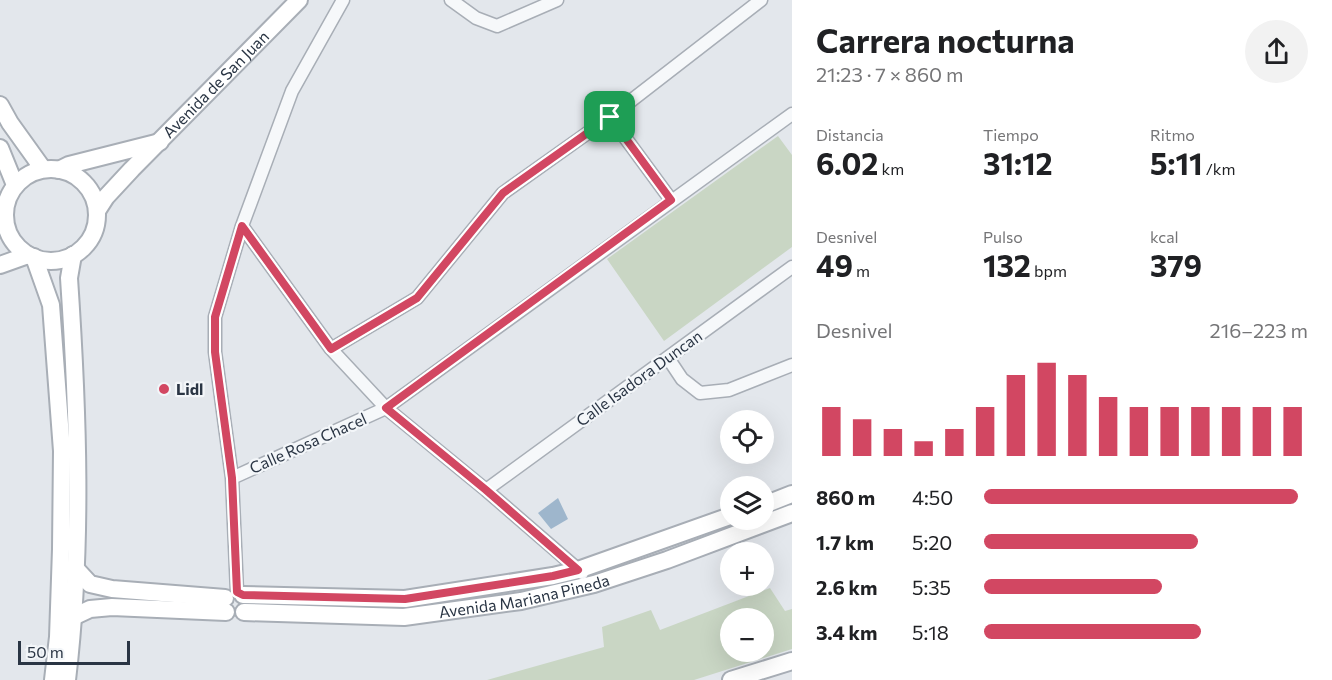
<!DOCTYPE html>
<html lang="es">
<head>
<meta charset="utf-8">
<style>
  body { margin:0; font-family:Commissioner,sans-serif; background:#f2f2f2; color:#202124; height:100vh; display:flex; flex-direction:column; font-size:22px; white-space:nowrap }
  * { box-sizing:border-box; margin:0 }
  p { font-size:20px; color:#757577 }
  .icon { flex:none; width:33px; height:33px; fill:none; stroke:currentColor; stroke-width:2; stroke-linecap:round; stroke-linejoin:round }
  .map { position:relative; flex:1; overflow:hidden }
  .side { display:flex; flex-direction:column; background:#fff; width:540px }
  .side>* { flex:none }
  .fabs { position:absolute; left:720px; top:410px; display:grid; gap:12px }
  .fabs a { display:grid; place-items:center; width:54px; height:54px; border-radius:50%; background:#fff; box-shadow:0 6px 24px #0002; font-size:30px }
  .scale { position:absolute; left:18px; bottom:15px; width:112px; box-sizing:border-box; padding-left:6px; border:3px solid #2a3544; border-top:0; font-size:16px; line-height:21px; white-space:nowrap; color:#2a3544; -webkit-text-stroke:4px #f3f6f9; paint-order:stroke }
  .pin { position:absolute; display:grid; place-items:center; width:51px; height:51px; color:#fff; margin:-26px; border-radius:12px; box-shadow:0 3px 9px #0006 }
  .round { display:grid; place-items:center; flex:none; width:63px; height:63px; border-radius:32px; background:#f2f2f2 }
  .head { display:flex; align-items:center; justify-content:space-between; height:102px; padding:0 24px }
  h1 { font-size:33px; font-weight:700; line-height:45px }
  .metrics { display:grid; grid-template-columns:repeat(3,1fr); gap:9px; height:102px; padding:6px 24px }
  .metrics div { display:grid; align-content:center }
  .metrics b { font-size:30px; font-weight:700 }
  .metrics small { font-size:16px; font-weight:400 }
  .metrics p { font-size:16px }
  .chart { height:168px; padding:12px 24px }
  .chart p { display:flex; justify-content:space-between }
  .chart svg { width:100%; height:108px; margin-top:6px; stroke:#d24762; stroke-width:6 }
  ul { padding:0 24px; list-style:none; font-size:20px }
  li { display:grid; grid-template-columns:96px 72px 1fr; align-items:center; height:45px }
  li i { height:15px; border-radius:8px; background:#d24762 }
  main { display:flex; flex:1; min-height:0 }
  .map>svg:first-child { display:block }
  .green { fill:#c9d6c4; fill-rule:evenodd }
  .water { fill:#9eb6cc }
  .lines { fill:none; stroke-linecap:round; stroke-linejoin:round }
  .street-casing { stroke:#a8aeb6; stroke-width:15 }
  .secondary-casing { stroke:#a8aeb6; stroke-width:20 }
  .street { stroke:#f6f8fa; stroke-width:12 }
  .secondary { stroke:#fff; stroke-width:16 }
  .route-casing { stroke:#fff; stroke-width:12 }
  .route { stroke:#d24762; stroke-width:8 }
  .poi-dot { fill:#d24762; stroke:#f3f6f9; stroke-width:2 }
  .labels { text-anchor:middle; stroke-width:4.5; stroke-linejoin:round; paint-order:stroke }
  .street-label { font-size:16px; fill:#2a3544; stroke:#f3f6f9 }
  .poi-label { font-size:16px; font-weight:bold; fill:#2a3544; stroke:#f3f6f9; text-anchor:start }
</style>
</head>
<body>
<main>
<div class="map">
<svg width="792" height="680" viewBox="0 0 792 680">
  <rect width="100%" height="100%" fill="#e3e7ec"/>
  <path class="green" d="M778,136L792,155V247L664,341L607,259Z
    M770,588L785,611L792,609V649L694,680H487L604,647L602,627L651,610L660,630ZM730,618H764V651H730Z"/>
  <path class="water" d="M558,498L568,519L551,529L538,513Z"/>
  <g class="lines">
    <g class="street-casing">
      <path id="street" d="M451,0L476,18L497,26L557,0
        M610,117L671,200
        M242,226L331,349L386,408L486,490L582,573
        M331,349L417,298L503,193L610,117L761,0
        M668,358L682,379L700,393L729,390L792,365
        M232,478L386,408L792,114
        M486,490L792,267
        M237,592L232,478L215,352V317L242,226L292,91L343,0"/>
    </g>
    <g class="secondary-casing">
      <g id="secondary">
        <path d="M0,105L10,123L43,169"/>
        <path d="M0,148L15,185"/>
        <circle cx="51" cy="215" r="46"/>
        <path d="M59,170L69,165L160,142"/>
        <path id="s1" d="M97,211L106,197L132,169L299,0"/>
        <path d="M34,257L51,305L62,451L61,549L58,637L53,680"/>
        <path d="M0,265L28,255"/>
        <path d="M764,505L792,494"/>
        <path d="M77,570L90,584L112,589L225,598"/>
        <path d="M243,595L405,599L553,576L578,570L730,516"/>
        <path id="s2" d="M244,612L404,617L521,601L594,584L667,560L792,513"/>
        <path d="M73,617L90,609L112,607L226,612"/>
        <path d="M67,680C83,546 78,412 69,278L73,255"/>
        <path d="M731,680L792,661"/>
      </g>
    </g>
    <use href="#street" class="street"/>
    <use href="#secondary" class="secondary"/>
  </g>
  <g class="lines">
    <g class="route-casing">
      <path id="route" d="M610,117L671,200L386,408L486,490L578,570L553,576L405,599L243,595L237,592L232,478L215,352V317L242,226L331,349L417,298L503,193Z"/>
    </g>
    <use href="#route" class="route"/>
  </g>
  <circle class="poi-dot" cx="164" cy="389" r="6"/>
  <g class="labels">
    <g class="street-label">
      <text dy="6" stroke="none"><textPath href="#s1" startOffset="174">Avenida de San Juan</textPath></text>
      <text transform="translate(639 378) rotate(-36)" y="6">Calle Isadora Duncan</text>
      <text transform="translate(308 443) rotate(-24)" y="6">Calle Rosa Chacel</text>
      <text dy="6" stroke="none"><textPath href="#s2" startOffset="282">Avenida Mariana Pineda</textPath></text>
    </g>
    <g class="poi-label">
      <text x="176" y="395">Lidl</text>
    </g>
  </g>
</svg>
<div class="fabs">
<a><svg class="icon" aria-label="locate" viewBox="0 0 24 24"><circle cx="12" cy="12" r="6"/><path d="M12 2v4M12 18v4M2 12h4M18 12h4"/></svg></a>
<a><svg class="icon" aria-label="layers" viewBox="0 0 24 24"><path d="M12 4l9 5-9 5-9-5zM3 14l9 5 9-5"/></svg></a>
<a>+</a>
<a>−</a>
</div>
<div class="scale">50 m</div>
<div class="pin" style="left:610px;top:117px;background:#1e9e55"><svg class="icon" aria-label="arrive" viewBox="0 0 24 24"><path d="M6 21V4h12l-3 4 3 4H6"/></svg></div>
</div>
<section class="side">
<div class="head"><div><h1>Carrera nocturna</h1><p>21:23 · 7 × 860 m</p></div><a class="round"><svg class="icon" aria-label="share" viewBox="0 0 24 24"><path d="M12 15V3M7 8l5-5 5 5M5 13v7h14v-7"/></svg></a></div>
<div class="metrics">
<div><p>Distancia</p><b>6.02<small> km</small></b></div>
<div><p>Tiempo</p><b>31:12</b></div>
<div><p>Ritmo</p><b>5:11<small> /km</small></b></div>
</div>
<div class="metrics">
<div><p>Desnivel</p><b>49<small> m</small></b></div>
<div><p>Pulso</p><b>132<small> bpm</small></b></div>
<div><p>kcal</p><b>379</b></div>
</div>
<div class="chart"><p><span>Desnivel</span>216–223 m</p>
<svg viewBox="0 0 160 44" preserveAspectRatio="none"><path d="M5 44V24M15 44V29M25 44V33M35 44V38M45 44V33M55 44V24M65 44V11M75 44V6M85 44V11M95 44V20M105 44V24M115 44V24M125 44V24M135 44V24M145 44V24M155 44V24"/></svg>
</div>
<ul>
<li><b>860 m</b>4:50<i style="width:97%"></i></li>
<li><b>1.7 km</b>5:20<i style="width:66%"></i></li>
<li><b>2.6 km</b>5:35<i style="width:55%"></i></li>
<li><b>3.4 km</b>5:18<i style="width:67%"></i></li>
</ul>
</section>
</main>
</body>
</html>
